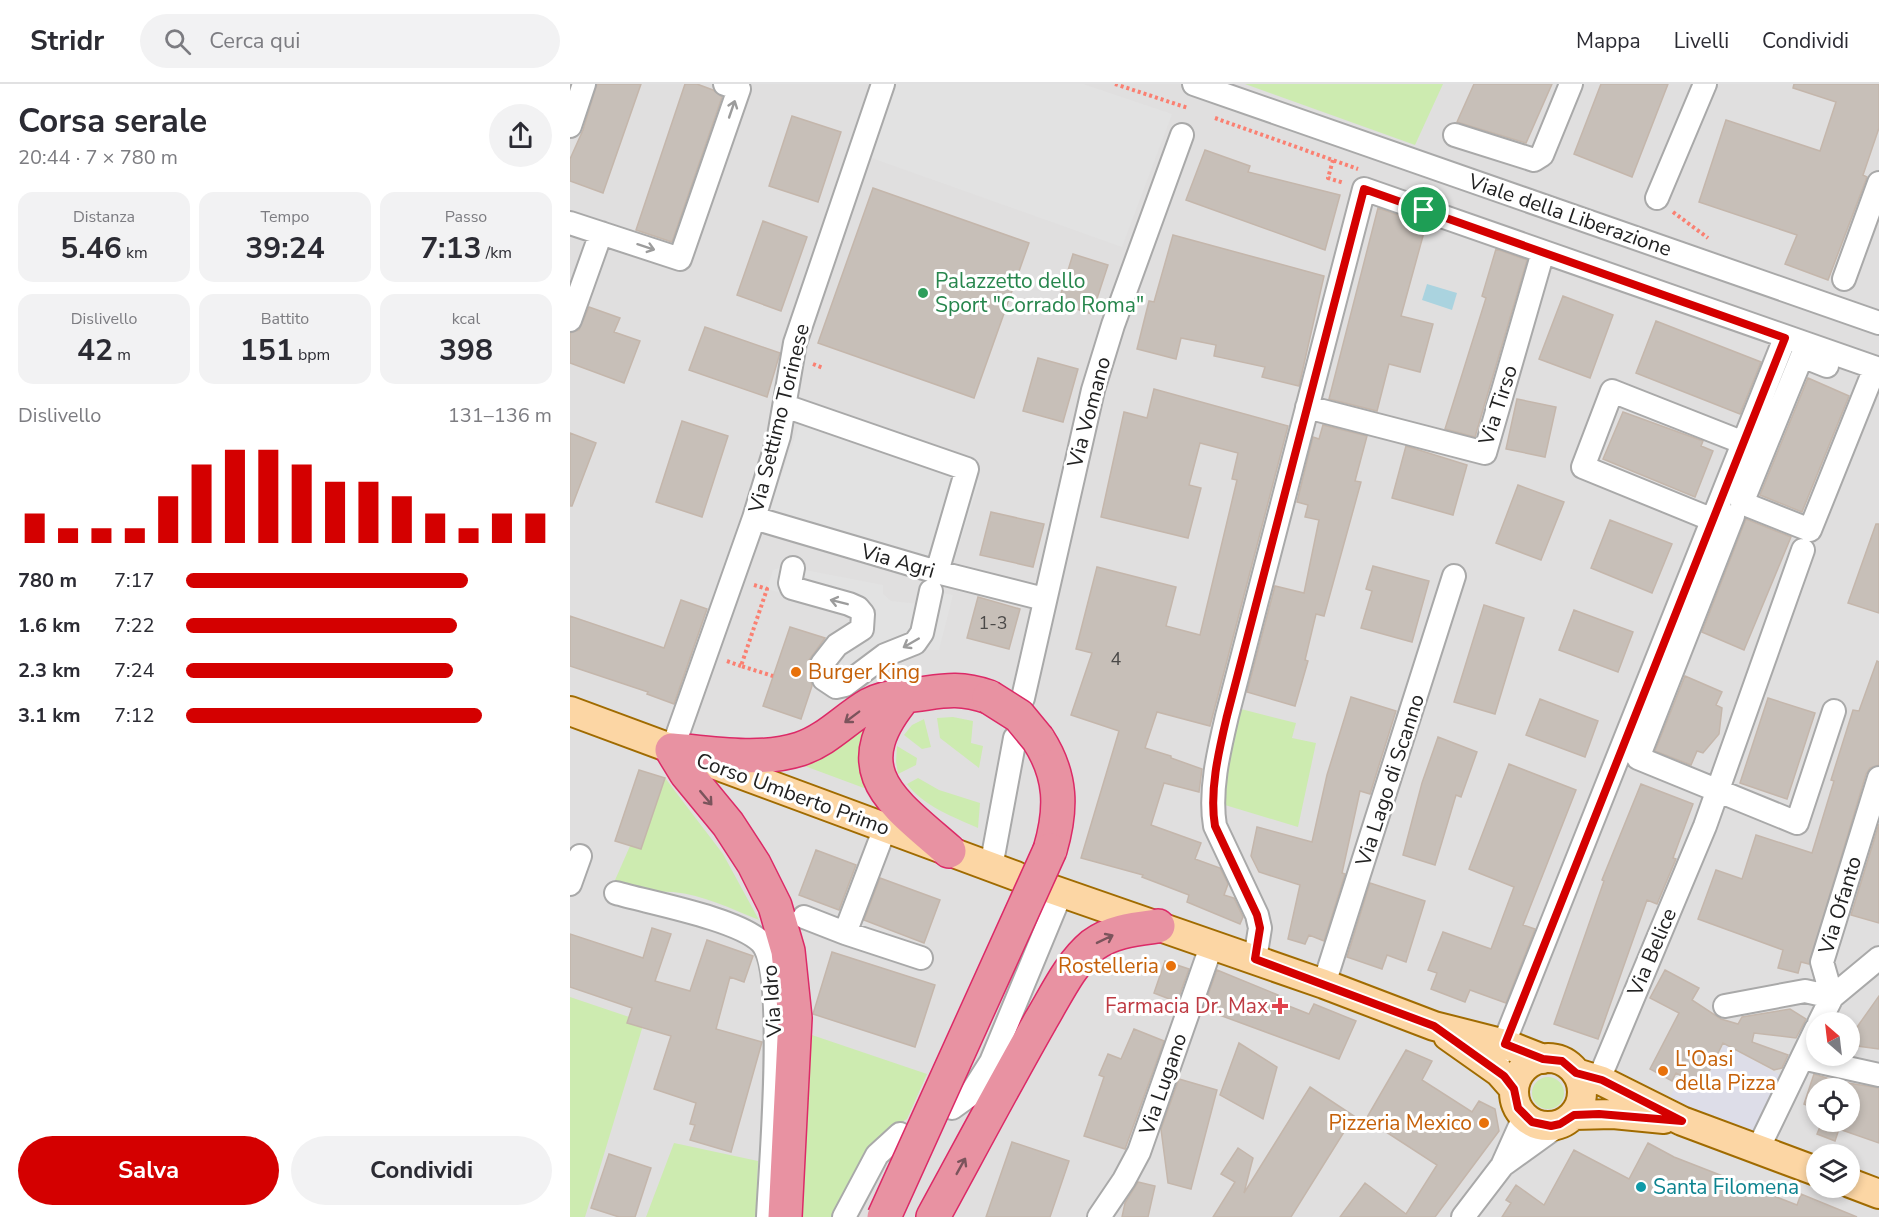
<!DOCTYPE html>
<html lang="it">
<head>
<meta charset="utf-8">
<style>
  body { margin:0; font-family:"Nunito Sans",sans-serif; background:#f2f2f3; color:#2b2b33; height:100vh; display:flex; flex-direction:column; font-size:22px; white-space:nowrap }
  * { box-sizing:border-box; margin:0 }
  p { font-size:20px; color:#7c7c81 }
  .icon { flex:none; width:33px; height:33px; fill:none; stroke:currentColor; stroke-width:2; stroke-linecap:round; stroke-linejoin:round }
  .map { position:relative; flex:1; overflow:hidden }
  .drawer { display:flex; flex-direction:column; background:#fff; width:570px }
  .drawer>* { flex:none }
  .needle { width:39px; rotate:332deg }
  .buttons { position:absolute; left:1236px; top:928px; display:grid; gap:12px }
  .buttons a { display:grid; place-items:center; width:54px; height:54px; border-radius:50%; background:#fff; box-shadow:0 3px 9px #0003; font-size:30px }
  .pin { position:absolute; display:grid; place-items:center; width:51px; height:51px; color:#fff; margin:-26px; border:3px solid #fff; border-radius:50%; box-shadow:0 2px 6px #0007 }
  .round { display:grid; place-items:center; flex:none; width:63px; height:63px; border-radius:32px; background:#f2f2f3 }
  .head { display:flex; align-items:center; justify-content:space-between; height:102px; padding:0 18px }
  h1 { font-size:33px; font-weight:700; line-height:45px }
  .metrics { display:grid; grid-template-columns:repeat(3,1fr); gap:9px; height:102px; padding:6px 18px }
  .metrics div { display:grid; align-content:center; border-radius:15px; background:#f2f2f3; text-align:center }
  .metrics b { font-size:30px; font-weight:700 }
  .metrics small { font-size:16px; font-weight:400 }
  .metrics p { font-size:16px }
  .chart { height:168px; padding:12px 18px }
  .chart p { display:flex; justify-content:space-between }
  .chart svg { width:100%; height:108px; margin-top:6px; stroke:#d40000; stroke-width:6 }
  .action { display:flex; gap:12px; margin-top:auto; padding:12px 18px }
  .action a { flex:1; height:69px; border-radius:36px; background:#d40000; color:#fff; font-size:24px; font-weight:700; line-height:69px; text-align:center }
  .action a+a { background:#f2f2f3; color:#2b2b33 }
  ul { padding:0 18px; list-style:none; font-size:20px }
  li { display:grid; grid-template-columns:96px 72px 1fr; align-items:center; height:45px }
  li i { height:15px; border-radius:8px; background:#d40000 }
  header { display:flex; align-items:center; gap:36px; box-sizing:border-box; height:84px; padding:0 30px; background:#fff; border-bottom:2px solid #e1e1e2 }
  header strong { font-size:28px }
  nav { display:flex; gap:33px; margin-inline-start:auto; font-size:21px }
  .search { width:420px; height:54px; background:#f2f2f3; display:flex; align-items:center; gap:15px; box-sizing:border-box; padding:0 21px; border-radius:33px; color:#7c7c81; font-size:22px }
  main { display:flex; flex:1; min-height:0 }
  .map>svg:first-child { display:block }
  .residential { fill:#e0dfdf; fill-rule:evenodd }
  .grass { fill:#cdebb0 }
  .parking { fill:#e2e2e2 }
  .plaza { fill:#dddde8 }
  .water { fill:#aad3df }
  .building { fill:#c7bfb8; stroke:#c4b6ab; stroke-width:1.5 }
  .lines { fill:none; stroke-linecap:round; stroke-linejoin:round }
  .minor-casing { stroke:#a9a9a9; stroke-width:26 }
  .major-casing { stroke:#a06b00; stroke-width:32 }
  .highway-casing { stroke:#dc2a67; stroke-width:36 }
  .path { stroke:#fa8072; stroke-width:4; stroke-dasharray:3 3; stroke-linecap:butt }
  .minor { stroke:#fff; stroke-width:22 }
  .major { stroke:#fcd6a4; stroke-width:28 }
  .highway { stroke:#e892a2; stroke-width:33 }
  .highway-bridge-casing { stroke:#dc2a67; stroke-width:36; stroke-linecap:butt }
  .highway-bridge { stroke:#e892a2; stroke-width:33 }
  .oneway { stroke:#9c9c9c }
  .oneway2 { stroke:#7b545c }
  .route-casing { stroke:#fff; stroke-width:12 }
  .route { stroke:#d40000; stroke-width:8 }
  .leisure-dot { fill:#2e9e5b; stroke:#fff; stroke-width:2 }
  .food-dot { fill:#e8710a; stroke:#fff; stroke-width:2 }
  .health-dot { fill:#e0444e; stroke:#fff; stroke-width:2 }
  .culture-dot { fill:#0f9aa8; stroke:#fff; stroke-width:2 }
  .labels { text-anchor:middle; stroke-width:6; stroke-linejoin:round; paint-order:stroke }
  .number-label { font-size:18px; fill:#4b4948 }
  .street-label { font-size:21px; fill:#222; stroke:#fff }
  .leisure-label { font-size:21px; fill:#27864d; stroke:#fff; text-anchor:start }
  .food-label { font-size:21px; fill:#c56008; stroke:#fff; text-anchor:start }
  .health-label { font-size:21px; fill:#be3a42; stroke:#fff; text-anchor:end }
  .culture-label { font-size:21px; fill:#0d838f; stroke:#fff; text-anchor:start }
</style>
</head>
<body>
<header>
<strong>Stridr</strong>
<div class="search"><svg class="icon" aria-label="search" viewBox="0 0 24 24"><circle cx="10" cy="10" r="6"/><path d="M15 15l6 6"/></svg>Cerca qui</div>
<nav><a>Mappa</a><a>Livelli</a><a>Condividi</a></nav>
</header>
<main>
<section class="drawer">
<div class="head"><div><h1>Corsa serale</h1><p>20:44 · 7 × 780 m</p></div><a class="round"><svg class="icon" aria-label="share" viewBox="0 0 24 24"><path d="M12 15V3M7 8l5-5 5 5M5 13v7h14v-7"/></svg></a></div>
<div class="metrics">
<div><p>Distanza</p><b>5.46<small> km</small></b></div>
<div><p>Tempo</p><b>39:24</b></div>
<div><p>Passo</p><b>7:13<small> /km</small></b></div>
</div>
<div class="metrics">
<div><p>Dislivello</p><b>42<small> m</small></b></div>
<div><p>Battito</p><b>151<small> bpm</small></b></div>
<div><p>kcal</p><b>398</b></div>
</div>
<div class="chart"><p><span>Dislivello</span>131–136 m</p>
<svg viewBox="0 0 160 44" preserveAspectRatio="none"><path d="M5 44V32M15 44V38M25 44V38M35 44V38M45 44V25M55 44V12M65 44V6M75 44V6M85 44V12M95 44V19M105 44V19M115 44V25M125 44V32M135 44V38M145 44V32M155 44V32"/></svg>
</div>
<ul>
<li><b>780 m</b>7:17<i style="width:77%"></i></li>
<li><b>1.6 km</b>7:22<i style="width:74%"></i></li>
<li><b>2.3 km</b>7:24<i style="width:73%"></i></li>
<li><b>3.1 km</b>7:12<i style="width:81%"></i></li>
</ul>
<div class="action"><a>Salva</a><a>Condividi</a></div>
</section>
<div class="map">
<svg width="1309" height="1133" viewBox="0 0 1309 1133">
  <rect width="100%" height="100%" fill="#f2efe9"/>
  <path class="residential" d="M0,0H1309V1133H0ZM1246,939H1280V972H1246ZM1246,1005H1280V1038H1246ZM1246,1071H1280V1104H1246Z"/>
  <path class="grass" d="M675,0H873L845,61Z
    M671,625L726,639L722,654L746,659L728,743L655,721L657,681Z
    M307,627L298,700L294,704L232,681Z
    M383,633L403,637L401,659L413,662L409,684L370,654L367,634Z
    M354,635L361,663L352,665L334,651L342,641Z
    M327,662L347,674L346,681L328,690L326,678Z
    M95,694L153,770L189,836C162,825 133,811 103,808C82,807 63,808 42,803L60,762L71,765Z
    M348,694L369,706L410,719L408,744C385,734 352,721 337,700Z
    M0,913L74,938L15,1133H0Z
    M236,949L357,990L337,1035L320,1045L301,1063L263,1133H228Z
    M962 1009a16 16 0 1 1 32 0a16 16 0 1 1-32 0Z
    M104,1059L188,1077L186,1133H76Z"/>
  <path class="parking" d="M323,0H513L602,30L552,163L296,72Z
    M231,336L410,396L383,481L198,430Z
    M214,482L313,501V510L321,517L349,520L353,505L383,511L369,566L338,565L270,609L246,592L285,541L280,528L197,505L203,486Z"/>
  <path class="plaza" d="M1154,960L1219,996L1188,1062L1099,1017L1107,997L1130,1008Z"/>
  <path class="water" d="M857,200L887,209L882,226L852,216Z"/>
  <path class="building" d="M27,0H71L33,109L0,97V75L13,46Z
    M115,0H127L143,6L152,13L102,158L66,146Z
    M904,0H982L956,59L887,38Z
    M1031,0H1098L1062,93L1004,70Z
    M1224,0H1309V44L1293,91L1297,93L1258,196L1215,180L1227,151L1129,118L1156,36L1250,67L1266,18L1223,4Z
    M222,32L271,48L248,118L199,102Z
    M635,66L680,82L678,88L770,111L755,166L616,116Z
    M303,104L459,159L404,314L248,259Z
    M808,124L856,141L831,232L863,240L850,288L819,280L807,327L759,315Z
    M193,137L237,153L211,227L167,211Z
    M603,151L754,192L729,302L692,293L695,283L644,272L646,261L611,254L606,275L567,265L579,217L584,218Z
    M926,165L957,176L905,353L875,345L916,214L912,212Z
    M503,170L538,181L522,230L488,219Z
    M993,212L1043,231L1020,294L969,275Z
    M19,223L50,234L44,248L70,257L54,299L0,279V249L9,246Z
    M1086,237L1191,278L1170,330L1066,289Z
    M135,243L210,269L197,313L119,286Z
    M468,274L508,285L493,338L453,327Z
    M1238,294L1279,312L1232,428L1190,411Z
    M584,305L718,342L640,642L587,628L575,664L601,672V674L632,685L629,708L594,699L581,741L631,759L625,775L650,784L658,800L654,811L664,814L673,833L670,840L617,818L619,811L572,793L573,791L511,774L549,647L501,631L522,569L506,565L527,483L606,503L596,542L630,551L667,396L662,395L668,369L630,359L619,401L631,404L618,454L531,433L554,328L577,334Z
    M947,315L986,323L975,373L936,365Z
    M1053,328L1133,357L1131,362L1143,367L1125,413L1033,375Z
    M112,337L158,352L132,433L86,418Z
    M753,341L797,352L785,397L791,398L754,532L746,530L735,576L738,577L725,622L677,608L705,502L734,509L749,436L735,433L738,421L727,418L743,353L749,355Z
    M0,349L26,359L2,422H0Z
    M836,362L897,381L883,431L822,414Z
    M948,401L994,418L971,476L926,459Z
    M421,428L474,440L463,483L410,471Z
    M1176,435L1221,453L1174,566L1132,548Z
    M1040,436L1102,460L1082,509L1021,484Z
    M1306,440H1309V529L1278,519Z
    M803,482L859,497L842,558L791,544L802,507L796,505Z
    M408,513L450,525L439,565L397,554Z
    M111,516L137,525L104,620L77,610L78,608L0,582V532L94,564Z
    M914,521L954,534L925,630L884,618Z
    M1004,526L1063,548L1048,588L989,566Z
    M220,543L255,554L239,576L242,602L231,635L193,622Z
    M1307,577L1309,578V681L1300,684L1296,690L1239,880L1231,878L1228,889L1208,884L1213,866L1128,835L1146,786L1172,795L1186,751L1242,769L1264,697L1261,696L1283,626L1289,627Z
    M1115,592L1152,608L1146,621L1152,624L1149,650L1133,669L1127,667L1121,681L1085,667Z
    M781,613L826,627L800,710L790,707L772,789L775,790L754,857L739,851L735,860L718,855L730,801L689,788L681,772L687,743L742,758L757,691Z
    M1198,614L1245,629L1217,715L1170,699Z
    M970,615L1028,637L1015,673L956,651Z
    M868,653L907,668L891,713L886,711L865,781L833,771L852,699Z
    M939,680L1006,706L953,841L965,845L936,919L900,906L895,918L861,905L867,889L858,886L873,848L921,865L944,803L899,785Z
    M69,686L95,694L71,765L45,757Z
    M1071,700L1123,720L1103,774L1106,775L1087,820L1077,816L1028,955L984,940L1034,797L1032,796Z
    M1309,740V839L1281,831Z
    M246,766L286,781L269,826L229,811Z
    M310,794L370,816L354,859L294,836Z
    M800,799L855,817L836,878L817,871L812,885L777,873Z
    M82,844L101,850L85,897L120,907L137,856L183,872L174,898L160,893L146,945L192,958L161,1068L120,1056L125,1041L120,1040L126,1019L84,1005L101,952L57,939L62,924L0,903V850L73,874Z
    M262,868L365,901L345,963L243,930Z
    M595,877L619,885L607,918L584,909Z
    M647,886L708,911L706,917L739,930L744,920L786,937L769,975L633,925Z
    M1095,886L1129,904L1122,916L1151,935L1168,940L1172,933L1220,925L1236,935L1226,954L1184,949L1182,958L1218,971L1212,984L1204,986L1153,959L1132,1002L1106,989L1102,997L1080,985L1109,929L1080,914Z
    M1309,912V965L1280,961V953Z
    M564,945L594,957L555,1065L514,1052L534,993L529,991L538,970L551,975Z
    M669,959L707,983L693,1035L650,1011Z
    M836,966L862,977L852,996L902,1028L909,1017L925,1025L929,1047L865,1133H770L795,1099L836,1130L867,1081L796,1035Z
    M1244,990L1266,997L1309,1004V1059L1269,1045L1265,1057L1247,1050L1252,1038H1280V1005H1246V1025L1234,1020Z
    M609,995L647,1006L621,1105L598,1099L591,1045Z
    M740,1003L784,1032L721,1133H643L665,1098L651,1090L668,1064L683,1074L674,1109Z
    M442,1058L499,1077L480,1133H416Z
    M1078,1059L1104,1073L1227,1121L1231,1110L1287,1133H932L941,1119L936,1116L946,1101L974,1121L1004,1066L1059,1095Z
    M39,1070L81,1084L65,1133H49L21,1124Z
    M568,1098L585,1102L578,1133H552L555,1119Z"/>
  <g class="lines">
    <g class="minor-casing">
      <path id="minor" d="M624,0L1309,239
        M0,42L14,0
        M885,51L964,76L972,71L1001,0
        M1087,114L1135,0
        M0,139L110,175L169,5L155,0
        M1274,195L1309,99
        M0,236L31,149
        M1257,282L1232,272L1172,419L1240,446L1305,284
        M215,322L397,385L367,488
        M737,323L915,369L973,168
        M1163,432L1068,674L1227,739L1264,627
        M184,434L367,488L474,515
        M1143,436L1013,383L1042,307L1174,359
        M223,484L220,499L222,504L279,520L288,524L293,530L292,545L267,561L252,580L254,595L266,603L275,601L315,571L345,559L352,549L361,507
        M453,614L523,306L543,241L612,51
        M102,666L184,434L209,352L225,259L313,0
        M421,783L445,654
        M0,800L10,772
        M46,809C81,819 168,835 191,858C218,886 200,1087 198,1133
        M234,833L275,849L315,744
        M275,849L351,874
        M685,875L690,844L687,831L645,742C639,707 649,666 657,632L794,105L1309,285
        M754,900L884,492
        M1155,922L1235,907L1262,913L1252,878L1309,694
        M1249,939L1262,913L1309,874
        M928,974L1215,254
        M1232,974L1309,991
        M1029,995L1135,742L1233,466
        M382,1024L400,1011L421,978L491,809
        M1188,1065L1246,945
        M933,1081L990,1040
        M274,1133L307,1071L330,1050
        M529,1133L554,1096L569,1068L642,860
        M893,1133L932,1082L954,1033"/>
    </g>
    <g class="major-casing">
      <path id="major" d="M0,627L446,792
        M481,805L754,900L864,942L935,960L973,975
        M878,952L929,988L944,1005
        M944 1008a34 34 0 1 1 68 0a34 34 0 1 1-68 0Z
        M1006,989L1032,997L1112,1037L1246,1087
        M1004,1031L1043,1030L1094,1035
        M1280,1099L1309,1110"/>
    </g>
    <g class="highway-casing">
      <path id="highway" d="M335,612C272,687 322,717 379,767
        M468,655C492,692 492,725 480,766
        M102,666L116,689L158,740L184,780L205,822L218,867L225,934L215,1133
        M102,666C144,669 189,678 230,665C257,656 275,635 299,621C310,615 321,613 334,612C368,609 383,601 419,613
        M363,1133C399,1067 434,1001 471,936C486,911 500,880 523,861C542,847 565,845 588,842"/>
    </g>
    <path class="path" d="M545,0L618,24
      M645,34L788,85
      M763,76L758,94L774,99
      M1103,128L1138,154
      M243,280L253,284
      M184,501L197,505L171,582L203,592
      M157,577L171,582"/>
    <use href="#minor" class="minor"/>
    <use href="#major" class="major"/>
    <use href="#highway" class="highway"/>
    <g class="highway-bridge-casing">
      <path id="highway-bridge" d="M419,613L449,632L468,655
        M314,1133L480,766"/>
    </g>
    <use href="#highway-bridge" class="highway-bridge"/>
  </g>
  <defs><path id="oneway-shaft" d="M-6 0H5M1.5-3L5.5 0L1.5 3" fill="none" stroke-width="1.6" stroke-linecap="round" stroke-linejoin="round" transform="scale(1.5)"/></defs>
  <g class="oneway">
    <use href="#oneway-shaft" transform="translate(162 25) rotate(-71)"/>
    <use href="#oneway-shaft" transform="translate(76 163) rotate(18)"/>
    <use href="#oneway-shaft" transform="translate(269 518) rotate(-166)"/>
    <use href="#oneway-shaft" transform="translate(341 559) rotate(150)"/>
  </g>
  <g class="oneway2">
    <use href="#oneway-shaft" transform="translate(282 633) rotate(143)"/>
    <use href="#oneway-shaft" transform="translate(136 714) rotate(50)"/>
    <use href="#oneway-shaft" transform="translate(535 855) rotate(-26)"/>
    <use href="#oneway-shaft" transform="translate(391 1082) rotate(-61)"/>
  </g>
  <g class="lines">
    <g class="route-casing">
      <path id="route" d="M794,105L1215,254L935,960L973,975L992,977L1006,989L1032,996L1112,1037L1029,1030L1004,1031L990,1040L981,1042L962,1038L948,1024L944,1005L934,992L864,942L685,875L690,844L687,831L645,742C639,707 649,666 657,632Z"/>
    </g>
    <use href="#route" class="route"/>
  </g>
  <circle class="leisure-dot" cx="353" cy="209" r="6"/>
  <g class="food-dot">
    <circle cx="226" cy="588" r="6"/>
    <circle cx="601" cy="882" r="6"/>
    <circle cx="1093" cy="987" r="6"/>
    <circle cx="914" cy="1039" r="6"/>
  </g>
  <path class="health-dot" d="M707 913h6v6h6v6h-6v6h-6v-6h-6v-6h6z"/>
  <circle class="culture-dot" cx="1071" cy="1103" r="6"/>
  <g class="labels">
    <g class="number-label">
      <text x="423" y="545">1-3</text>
      <text x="546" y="581">4</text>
    </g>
    <g class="street-label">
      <text transform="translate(1000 131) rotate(19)" y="7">Viale della Liberazione</text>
      <text transform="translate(928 321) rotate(-72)" y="7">Via Tirso</text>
      <text transform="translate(519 328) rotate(-75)" y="7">Via Vomano</text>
      <text transform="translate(209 334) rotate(-76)" y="7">Via Settimo Torinese</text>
      <text transform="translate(328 477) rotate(16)" y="7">Via Agri</text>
      <text transform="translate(820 696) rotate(-72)" y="7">Via Lago di Scanno</text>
      <text transform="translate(223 710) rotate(20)" y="7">Corso Umberto Primo</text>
      <text transform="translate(1270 821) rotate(-73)" y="7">Via Ofanto</text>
      <text transform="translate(1082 868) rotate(-67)" y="7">Via Belice</text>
      <text transform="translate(202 917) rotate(-94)" y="7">Via Idro</text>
      <text transform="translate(593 1000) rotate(-71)" y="7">Via Lugano</text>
    </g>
    <g class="leisure-label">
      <text x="365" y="204">Palazzetto dello<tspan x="365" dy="24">Sport "Corrado Roma"</tspan></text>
    </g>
    <g class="food-label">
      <text x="238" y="595">Burger King</text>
      <text x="589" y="889" text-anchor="end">Rostelleria</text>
      <text x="1105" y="982">L'Oasi<tspan x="1105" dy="24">della Pizza</tspan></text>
      <text x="902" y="1046" text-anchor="end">Pizzeria Mexico</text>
    </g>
    <g class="health-label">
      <text x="698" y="929">Farmacia Dr. Max</text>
    </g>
    <g class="culture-label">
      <text x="1083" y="1110">Santa Filomena</text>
    </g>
  </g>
</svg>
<div class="buttons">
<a><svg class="needle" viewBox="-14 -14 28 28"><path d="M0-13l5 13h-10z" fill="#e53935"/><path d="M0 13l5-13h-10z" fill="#7c7c81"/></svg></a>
<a><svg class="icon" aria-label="locate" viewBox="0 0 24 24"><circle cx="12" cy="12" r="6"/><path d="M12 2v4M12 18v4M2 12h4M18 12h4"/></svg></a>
<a><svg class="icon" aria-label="layers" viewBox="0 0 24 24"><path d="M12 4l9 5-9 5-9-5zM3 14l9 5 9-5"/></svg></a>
</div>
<div class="pin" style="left:854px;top:126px;background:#1e9e55"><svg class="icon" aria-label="arrive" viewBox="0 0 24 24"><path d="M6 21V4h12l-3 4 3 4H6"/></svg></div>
</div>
</main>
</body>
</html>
